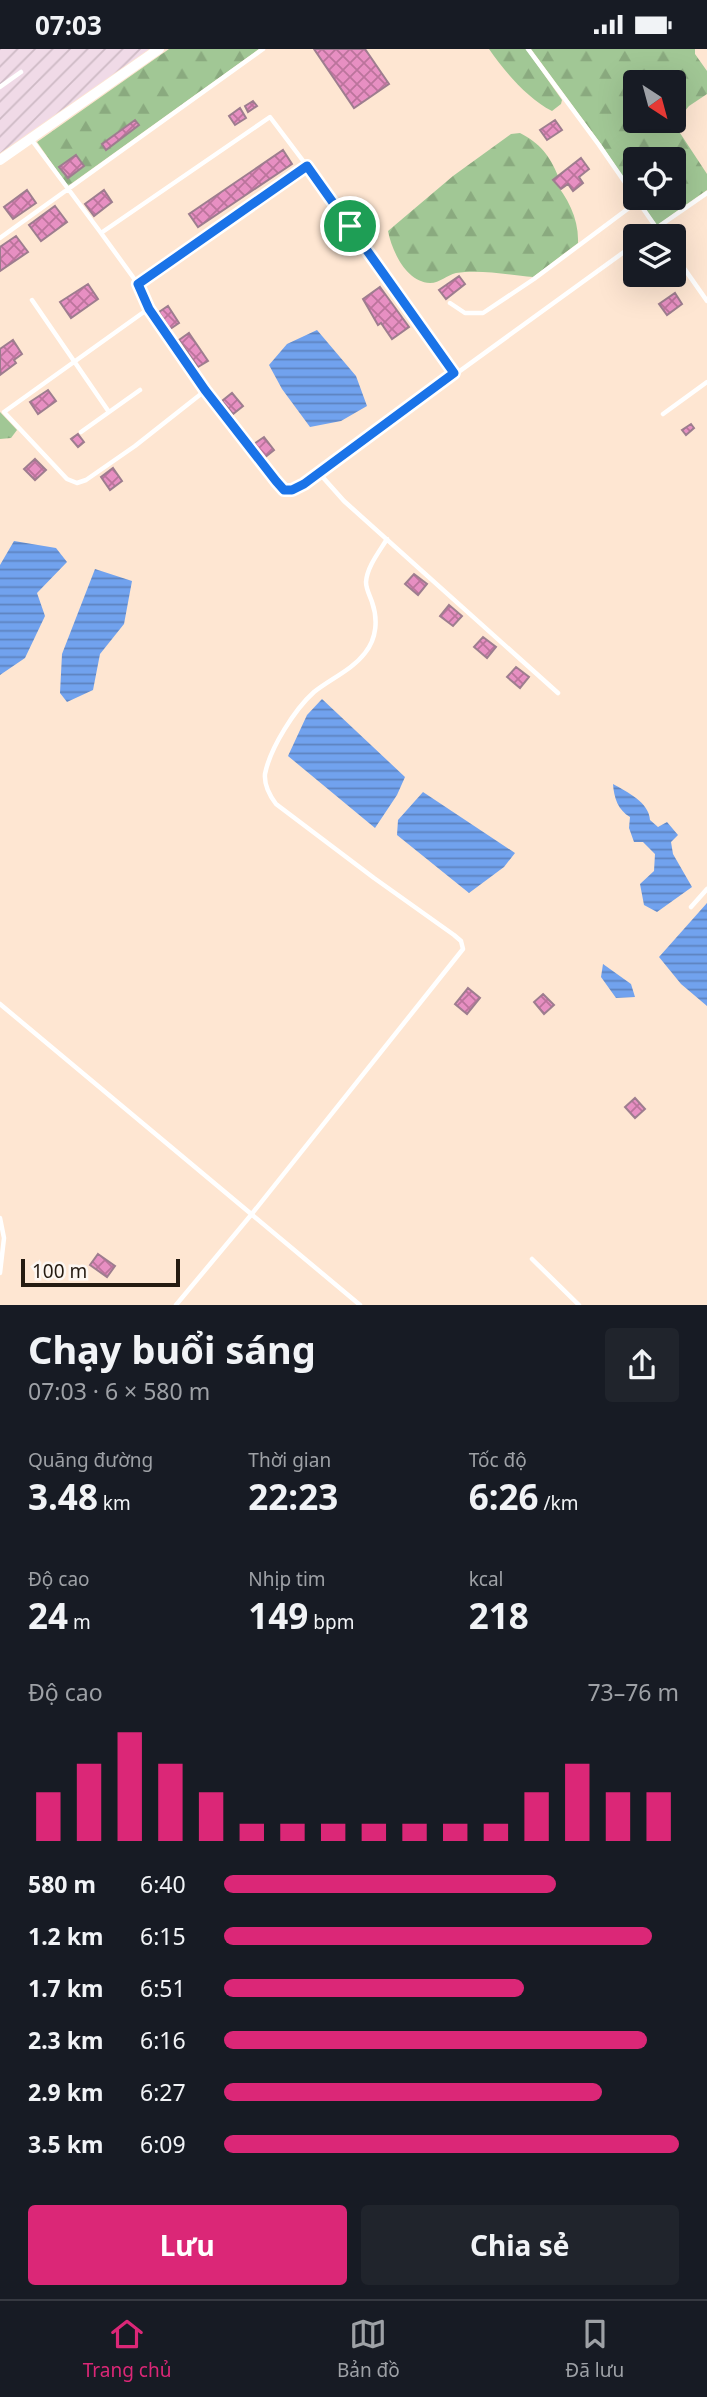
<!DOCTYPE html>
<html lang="vi">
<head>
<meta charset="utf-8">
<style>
  body { margin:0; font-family:"Noto Sans",sans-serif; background:#20242c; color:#f1f3f6; height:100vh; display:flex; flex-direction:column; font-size:26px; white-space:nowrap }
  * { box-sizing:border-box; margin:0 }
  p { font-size:23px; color:#9ea1a6 }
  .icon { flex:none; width:38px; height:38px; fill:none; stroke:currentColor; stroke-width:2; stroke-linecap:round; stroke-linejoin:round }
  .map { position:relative; height:1256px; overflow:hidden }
  .details { display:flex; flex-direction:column; background:#171b24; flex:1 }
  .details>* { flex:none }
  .needle { width:46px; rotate:144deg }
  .tools { position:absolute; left:623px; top:21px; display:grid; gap:14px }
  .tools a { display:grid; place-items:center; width:63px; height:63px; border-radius:7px; background:#171b24; box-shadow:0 7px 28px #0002; font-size:35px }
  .scale { position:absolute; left:21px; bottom:18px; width:159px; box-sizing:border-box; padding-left:7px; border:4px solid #251b11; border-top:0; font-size:19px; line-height:24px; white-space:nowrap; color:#251b11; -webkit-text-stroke:5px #fdf7f2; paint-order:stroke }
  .pin { position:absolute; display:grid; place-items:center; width:60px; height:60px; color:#fff; margin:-30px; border:4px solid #fff; border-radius:50%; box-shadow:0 2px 7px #0007 }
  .round { display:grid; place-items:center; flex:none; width:74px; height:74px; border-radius:7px; background:#20242c }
  .overview { display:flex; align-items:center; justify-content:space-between; height:119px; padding:0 28px }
  h1 { font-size:38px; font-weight:700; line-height:52px }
  .figures { display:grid; grid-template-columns:repeat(3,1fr); gap:10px; height:119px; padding:7px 28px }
  .figures div { display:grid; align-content:center }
  .figures b { font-size:35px; font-weight:700 }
  .figures small { font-size:19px; font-weight:400 }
  .figures p { font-size:19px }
  .chart { height:196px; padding:14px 28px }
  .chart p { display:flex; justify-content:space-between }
  .chart svg { width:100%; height:126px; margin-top:7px; stroke:#db2777; stroke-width:6 }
  .cta { display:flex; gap:14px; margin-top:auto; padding:14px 28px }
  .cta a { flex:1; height:80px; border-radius:7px; background:#db2777; color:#fff; font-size:28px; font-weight:700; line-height:80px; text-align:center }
  .cta a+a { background:#20242c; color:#f1f3f6 }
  ul { padding:0 28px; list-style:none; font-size:23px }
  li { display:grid; grid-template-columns:112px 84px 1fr; align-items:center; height:52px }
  li i { height:18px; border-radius:9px; background:#db2777 }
  .status { display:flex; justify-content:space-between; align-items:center; height:49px; padding:0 35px; background:#171b24; direction:ltr }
  .status svg { height:19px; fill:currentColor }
  .menu { display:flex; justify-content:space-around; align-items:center; height:98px; border-top:2px solid #363941; background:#171b24; font-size:19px; color:#9ea1a6 }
  .menu a { display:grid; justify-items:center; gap:4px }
  .menu .current { color:#db2777 }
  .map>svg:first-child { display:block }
  .industrial { fill:url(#industrial-furrows) }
  .forest { fill:url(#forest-firs); fill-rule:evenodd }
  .water { fill:url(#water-rules) }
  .building { fill:url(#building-cross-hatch); stroke:#9e7d8f; stroke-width:2 }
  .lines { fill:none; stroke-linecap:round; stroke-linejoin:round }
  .service { stroke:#fff; stroke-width:4.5 }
  .tertiary { stroke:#fff; stroke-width:10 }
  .route-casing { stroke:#fff; stroke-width:14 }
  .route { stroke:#1a73e8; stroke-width:9 }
</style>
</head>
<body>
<div class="status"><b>07:03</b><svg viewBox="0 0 49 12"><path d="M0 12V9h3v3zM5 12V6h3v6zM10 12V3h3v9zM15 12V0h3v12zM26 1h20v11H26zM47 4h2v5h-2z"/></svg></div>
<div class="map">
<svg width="707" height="1256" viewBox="0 0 707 1256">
  <defs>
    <pattern id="industrial-furrows" width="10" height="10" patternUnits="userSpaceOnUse" patternTransform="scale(1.75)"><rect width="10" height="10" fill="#f0dae7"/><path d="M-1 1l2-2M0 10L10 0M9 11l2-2" fill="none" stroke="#cebac5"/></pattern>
    <pattern id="forest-firs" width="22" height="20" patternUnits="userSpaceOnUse" patternTransform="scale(1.75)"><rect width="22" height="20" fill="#a1c795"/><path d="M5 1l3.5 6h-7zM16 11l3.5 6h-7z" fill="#8aaa7f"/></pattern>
    <pattern id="water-rules" width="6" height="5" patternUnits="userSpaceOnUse" patternTransform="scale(1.75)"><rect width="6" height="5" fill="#71a2ee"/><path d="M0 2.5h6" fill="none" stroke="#5d83bf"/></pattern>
    <pattern id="building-cross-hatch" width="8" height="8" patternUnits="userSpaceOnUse" patternTransform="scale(1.75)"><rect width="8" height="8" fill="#e78fc2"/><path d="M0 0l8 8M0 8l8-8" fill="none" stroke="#bb749c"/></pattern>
  </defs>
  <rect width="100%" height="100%" fill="#fee6d2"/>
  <path class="industrial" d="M0,0H149L0,104Z"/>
  <path class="forest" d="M169,0H259L68,137L37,93Z
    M489,0H526L562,51L561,55L552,62C527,49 505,23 489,0Z
    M531,0H695V5L707,22V45L689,57L680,68V84L707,125V141L657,176L637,149H674V110H635V146L601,95ZM635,33H674V72H635Z
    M520,84C540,94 550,107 558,127L553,131C568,149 579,170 578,194L533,228C509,226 480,220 456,224C447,226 440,234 430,234C406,233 392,202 388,182L453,127L511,85Z
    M0,363L17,381L11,389L0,390Z"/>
  <path class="water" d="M317,281L356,327L367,357L341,372L310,378L282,340L269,316L287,295Z
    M14,492L56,499L67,513L37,544L45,567L25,609L0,626V516Z
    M95,520L132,532L124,575L100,605L93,641L67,653L60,644L62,605Z
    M322,650L405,728L397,746L375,779L288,707L307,666Z
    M613,735C627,743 649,753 650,771L658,778L667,773L678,786L671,793L673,805L692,838L657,863L644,856L640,835L654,822L655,805L643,793H634L629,779L630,768C618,761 614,749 613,735Z
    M423,743L515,804L504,818L469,844L397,786L398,771Z
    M707,854V957L681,935L659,908Z
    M603,915L631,935L635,948L616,949L601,928Z"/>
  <path class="building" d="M314,0H365L389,35L354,59Z
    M253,52L257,57L248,63L245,57Z
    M240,59L246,69L235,76L229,67Z
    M135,71L139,76L106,101L102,95Z
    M555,71L562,81L547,91L540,81Z
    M283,101L292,115L198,178L189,165Z
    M76,106L84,117L68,129L59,118Z
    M581,109L589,120L579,128L583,134L573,142L568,135L561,140L553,131Z
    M27,141L36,154L13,170L4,158Z
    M104,141L112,153L94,167L85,155Z
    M55,157L67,173L41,192L29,176Z
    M16,187L28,203L0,222V198Z
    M459,227L465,235L446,250L439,241Z
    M88,235L98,250L71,269L60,253Z
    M380,238L409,278L392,290L381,274L378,276L363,250Z
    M675,244L682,255L667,266L659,255Z
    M168,257L179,274L170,280L159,263Z
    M189,284L208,312L198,318L179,291Z
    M13,291L22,305L14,311L16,314L0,326V300Z
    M48,341L56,352L38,365L30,353Z
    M232,344L243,357L233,365L222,352Z
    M691,375L694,379L686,386L682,381Z
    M78,385L84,393L78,398L71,390Z
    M264,388L274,401L264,409L254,395Z
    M35,410L46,421L35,431L24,420Z
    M113,419L122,432L110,441L101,428Z
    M414,525L427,535L418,546L405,535Z
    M449,556L462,567L453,577L440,567Z
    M483,588L496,598L487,609L474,598Z
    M516,618L529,628L520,639L507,628Z
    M468,939L480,949L467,965L455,955Z
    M543,945L554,956L544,965L534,953Z
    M635,1049L645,1060L635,1069L625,1058Z
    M98,1205L115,1217L107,1228L90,1216Z"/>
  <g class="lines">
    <path class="service" d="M528,0L599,96L662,187
      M0,38L21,23
      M31,90L101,184
      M645,187L707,144
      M0,189L263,0
      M674,205L707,252
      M138,235L101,184L270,68L307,117
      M32,251L109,363
      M450,254L465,264H483L534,230L637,153
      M148,260L4,363L67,430L77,434L86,431L135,397L206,341
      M454,324L307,117L138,235L148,260L206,341L276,432L284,441H292L304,435L635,195
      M663,365L707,333
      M81,383L140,341
      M319,424L344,452L558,644
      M691,858L707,840
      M0,955L360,1256
      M0,1169L4,1189L0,1224
      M532,1210L579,1256
      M176,1256L251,1166L463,900L461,892L454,886L374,829L276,755C270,747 264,736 265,725C270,699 295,660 314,643C330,630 352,621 365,604C377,589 378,570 372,553C370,547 366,540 366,533C367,518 379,503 387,490"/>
    <path class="tertiary" d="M0,111L159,0"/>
  </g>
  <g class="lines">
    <g class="route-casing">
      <path id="route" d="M307,117L454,324L304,435L292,441H284L276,432L205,341L149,260L138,235Z"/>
    </g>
    <use href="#route" class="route"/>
  </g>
</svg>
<div class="tools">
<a><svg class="needle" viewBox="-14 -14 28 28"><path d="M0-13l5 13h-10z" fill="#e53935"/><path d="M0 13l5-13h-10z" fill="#9ea1a6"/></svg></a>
<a><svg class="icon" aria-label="locate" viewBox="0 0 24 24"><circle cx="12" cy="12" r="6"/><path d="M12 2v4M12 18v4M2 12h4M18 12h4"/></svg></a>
<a><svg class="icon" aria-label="layers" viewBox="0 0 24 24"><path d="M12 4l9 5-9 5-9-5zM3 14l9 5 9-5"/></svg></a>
</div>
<div class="scale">100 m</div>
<div class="pin" style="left:350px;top:177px;background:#1e9e55"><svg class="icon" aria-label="arrive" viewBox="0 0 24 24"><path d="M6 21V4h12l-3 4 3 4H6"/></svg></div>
</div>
<section class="details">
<div class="overview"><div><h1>Chạy buổi sáng</h1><p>07:03 · 6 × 580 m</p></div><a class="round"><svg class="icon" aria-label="share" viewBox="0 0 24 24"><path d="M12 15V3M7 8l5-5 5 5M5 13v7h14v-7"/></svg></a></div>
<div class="figures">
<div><p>Quãng đường</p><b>3.48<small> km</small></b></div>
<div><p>Thời gian</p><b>22:23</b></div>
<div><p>Tốc độ</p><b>6:26<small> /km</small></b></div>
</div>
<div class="figures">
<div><p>Độ cao</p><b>24<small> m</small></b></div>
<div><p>Nhịp tim</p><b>149<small> bpm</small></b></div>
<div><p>kcal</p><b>218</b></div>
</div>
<div class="chart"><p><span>Độ cao</span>73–76 m</p>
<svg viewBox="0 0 160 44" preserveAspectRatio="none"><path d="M5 44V27M15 44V17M25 44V6M35 44V17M45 44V27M55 44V38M65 44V38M75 44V38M85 44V38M95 44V38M105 44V38M115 44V38M125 44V27M135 44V17M145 44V27M155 44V27"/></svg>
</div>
<ul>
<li><b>580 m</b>6:40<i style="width:73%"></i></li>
<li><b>1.2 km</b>6:15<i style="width:94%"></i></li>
<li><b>1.7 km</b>6:51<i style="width:66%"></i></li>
<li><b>2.3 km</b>6:16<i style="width:93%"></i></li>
<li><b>2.9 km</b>6:27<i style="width:83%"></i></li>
<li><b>3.5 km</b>6:09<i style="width:100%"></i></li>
</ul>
<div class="cta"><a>Lưu</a><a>Chia sẻ</a></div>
</section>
<nav class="menu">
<a class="current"><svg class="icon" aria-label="home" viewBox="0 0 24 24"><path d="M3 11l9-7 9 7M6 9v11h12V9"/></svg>Trang chủ</a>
<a><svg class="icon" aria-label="map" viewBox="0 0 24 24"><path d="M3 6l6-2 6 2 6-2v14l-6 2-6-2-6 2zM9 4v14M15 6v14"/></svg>Bản đồ</a>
<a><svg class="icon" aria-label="saved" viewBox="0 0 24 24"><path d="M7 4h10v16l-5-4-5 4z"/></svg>Đã lưu</a>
</nav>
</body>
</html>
